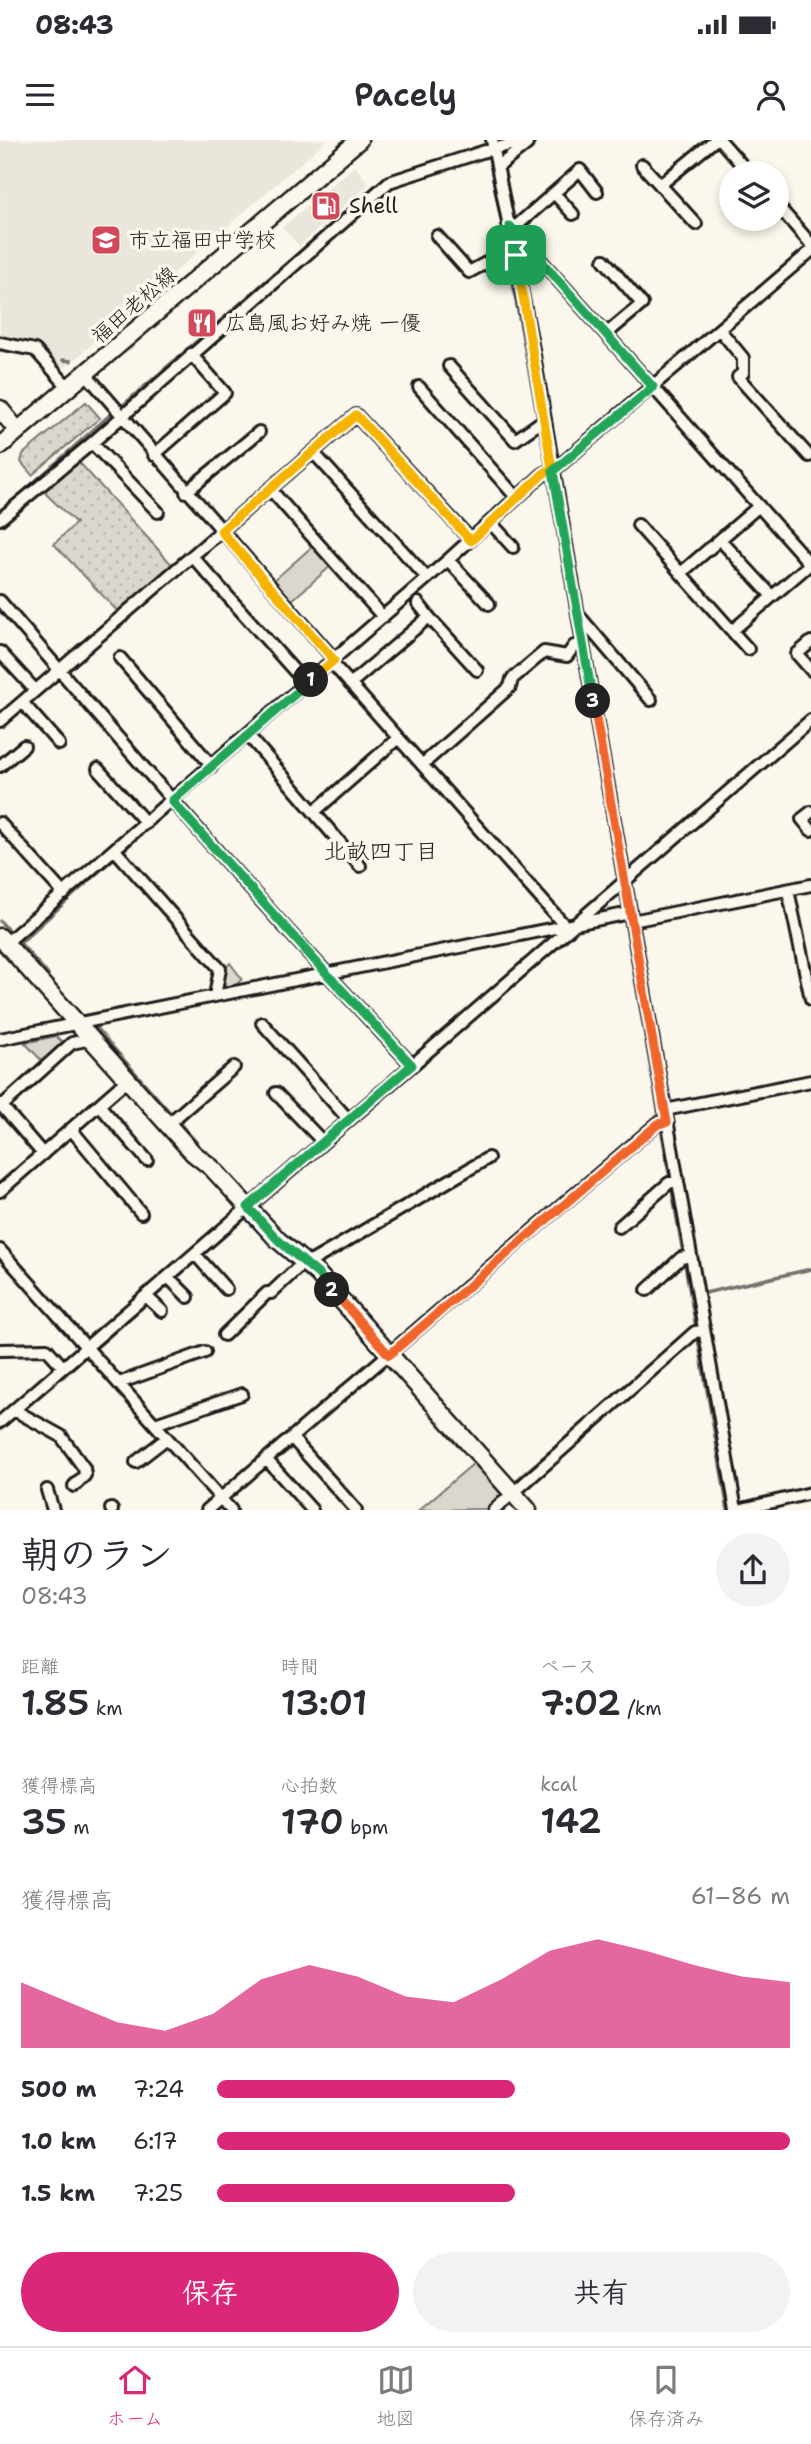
<!DOCTYPE html>
<html lang="ja">
<head>
<meta charset="utf-8">
<style>
  body { margin:0; font-family:"Shantell Sans","Klee One",sans-serif; background:#f2f2f3; color:#2b2b33; height:100vh; display:flex; flex-direction:column; font-size:26px; white-space:nowrap }
  * { box-sizing:border-box; margin:0 }
  p { font-size:23px; color:#7c7c81 }
  .icon { flex:none; width:38px; height:38px; fill:none; stroke:currentColor; stroke-width:2; stroke-linecap:round; stroke-linejoin:round }
  .map { position:relative; height:1370px; overflow:hidden }
  .details { display:flex; flex-direction:column; background:#fff; flex:1 }
  .details>* { flex:none }
  .controls { position:absolute; left:719px; top:21px; display:grid; gap:14px }
  .controls a { display:grid; place-items:center; width:70px; height:70px; border-radius:50%; background:#fff; box-shadow:0 4px 10px #0003; font-size:35px }
  .pin { position:absolute; display:grid; place-items:center; width:60px; height:60px; color:#fff; margin:-30px; border-radius:14px; box-shadow:0 4px 10px #0006 }
  .km { position:absolute; width:35px; height:35px; margin:-18px; border-radius:50%; background:#222; color:#fff; font-size:19px; line-height:35px; text-align:center }
  .round { display:grid; place-items:center; flex:none; width:74px; height:74px; border-radius:37px; background:#f2f2f3 }
  .overview { display:flex; align-items:center; justify-content:space-between; height:119px; padding:0 21px }
  h1 { font-size:38px; font-weight:600; line-height:52px }
  .stats { display:grid; grid-template-columns:repeat(3,1fr); gap:10px; height:119px; padding:7px 21px }
  .stats div { display:grid; align-content:center }
  .stats b { font-size:35px; font-weight:600 }
  .stats small { font-size:19px; font-weight:400 }
  .stats p { font-size:19px }
  .chart { height:196px; padding:14px 21px }
  .chart p { display:flex; justify-content:space-between }
  .chart svg { width:100%; height:126px; margin-top:7px; fill:#db2777; opacity:.7 }
  .button { display:flex; gap:14px; margin-top:auto; padding:14px 21px }
  .button a { flex:1; height:80px; border-radius:42px; background:#db2777; color:#fff; font-size:28px; font-weight:600; line-height:80px; text-align:center }
  .button a+a { background:#f2f2f3; color:#2b2b33 }
  ul { padding:0 21px; list-style:none; font-size:23px }
  li { display:grid; grid-template-columns:112px 84px 1fr; align-items:center; height:52px }
  li i { height:18px; border-radius:9px; background:#db2777 }
  .status { display:flex; justify-content:space-between; align-items:center; height:49px; padding:0 35px; background:#fff; direction:ltr }
  .status svg { height:19px; fill:currentColor }
  header { display:flex; justify-content:space-between; align-items:center; height:91px; padding:0 21px; background:#fff; font-size:32px; font-weight:600 }
  .menu { display:flex; justify-content:space-around; align-items:center; height:98px; border-top:2px solid #e1e1e2; background:#fff; font-size:19px; color:#7c7c81 }
  .menu a { display:grid; justify-items:center; gap:4px }
  .menu .selected { color:#db2777 }
  .map>svg:first-child { display:block }
  .built { fill:#eae6dc }
  .park { fill:#dad7ce; stroke:#7b7a75; stroke-width:2 }
  .garden { fill:url(#garden-dots); stroke:#7b7a75; stroke-width:2 }
  .lines { fill:none; stroke-linecap:round; stroke-linejoin:round }
  .stream { stroke:#74726e; stroke-width:3.5 }
  .street-casing { stroke:#1c1c1c; stroke-width:16 }
  .secondary-casing { stroke:#1c1c1c; stroke-width:21 }
  .street { stroke:#fbf7ec; stroke-width:10 }
  .secondary { stroke:#fbf7ec; stroke-width:16 }
  .split-1-casing { stroke:#fff; stroke-width:14 }
  .split-2-casing { stroke:#fff; stroke-width:14 }
  .split-3-casing { stroke:#fff; stroke-width:14 }
  .split-4-casing { stroke:#fff; stroke-width:14 }
  .split-1 { stroke:#f5b400; stroke-width:9 }
  .split-2 { stroke:#22a559; stroke-width:9 }
  .split-3 { stroke:#f0652b; stroke-width:9 }
  .split-4 { stroke:#22a559; stroke-width:9 }
  .labels { text-anchor:middle; stroke-width:7; stroke-linejoin:round; paint-order:stroke }
  .poi-label { font-size:21px; fill:#1c1c1c; stroke:#fbf7ec; text-anchor:start }
  .street-label { font-size:21px; fill:#1c1c1c; stroke:#fbf7ec }
  .neighbourhood-label { font-size:23px; fill:#1c1c1c; stroke:#fbf7ec }
</style>
</head>
<body>
<div class="status"><b>08:43</b><svg viewBox="0 0 49 12"><path d="M0 12V9h3v3zM5 12V6h3v6zM10 12V3h3v9zM15 12V0h3v12zM26 1h20v11H26zM47 4h2v5h-2z"/></svg></div>
<header><svg class="icon" aria-label="menu" viewBox="0 0 24 24"><path d="M4 6h16M4 12h16M4 18h16"/></svg>Pacely<svg class="icon" aria-label="person" viewBox="0 0 24 24"><circle cx="12" cy="8" r="4"/><path d="M4 21q1-7 8-7t8 7"/></svg></header>
<div class="map">
<svg width="811" height="1370" viewBox="0 0 811 1370">
  <defs>
    <pattern id="garden-dots" width="8" height="8" patternUnits="userSpaceOnUse" patternTransform="scale(1.75)"><rect width="8" height="8" fill="#dad7ce"/><path d="M2 2h.1M6 6h.1" fill="none" stroke="#bab8b0" stroke-width="1.8" stroke-linecap="round"/></pattern>
  </defs>
  <rect width="100%" height="100%" fill="#fbf7ec"/>
  <filter id="ink" filterUnits="userSpaceOnUse"><feTurbulence type="fractalNoise" baseFrequency=".0143" numOctaves="2"/><feDisplacementMap in="SourceGraphic" scale="14" xChannelSelector="R" yChannelSelector="G"/><feConvolveMatrix kernelMatrix="1 2 1 2 8 2 1 2 1" color-interpolation-filters="sRGB"/></filter>
  <g filter="url(#ink)">
    <path class="built" d="M0,0H327L61,231L39,206L0,200Z
      M355,26L369,44L299,106L282,87Z"/>
    <path class="park" d="M314,405L332,425L291,461L273,441Z
      M230,823L242,839L230,851H221L223,831Z
      M56,896L63,903L43,922L25,903Z
      M474,1323L502,1355V1359L489,1369L419,1370Z"/>
    <path class="garden" d="M86,262L100,278L32,335L21,322L23,314Z
      M78,321L174,427L119,473L54,404L76,383L46,354V346Z"/>
    <g class="lines">
      <path class="stream" d="M487,5L548,333L617,735
        M0,210L28,215
        M63,220L71,221
        M122,266L386,37L455,15
        M2,371L112,273
        M498,384L548,338
        M473,404L485,395
        M410,460L443,431
        M340,524L421,616
        M256,594L299,556
        M432,627L544,755
        M183,658L244,605
        M125,709L169,670
        M632,727L684,683
        M624,776L728,1370
        M0,781L8,790
        M48,835L20,803L112,720
        M97,885L94,886L196,1002
        M0,905L70,890
        M417,929L486,868
        M381,959L409,935
        M705,1153L811,1129
        M96,1208L246,1077
        M63,1237L86,1216
        M23,1270L53,1245
        M0,1290L14,1278
        M282,1315L292,1307
        M518,1339L635,1238"/>
      <g class="street-casing">
        <path id="street" d="M492,0L533,209L583,504L736,1370
          M720,0L749,33
          M642,25L696,84
          M499,26L527,4
          M660,45L715,0
          M554,53L573,74
          M777,65L811,104
          M511,87L811,425
          M513,89L580,30L597,52
          M437,96L469,132L499,116L516,115
          M604,120L642,164L606,194
          M720,190L743,218V233L738,237L809,316
          M0,203L35,210L69,248
          M449,226L515,300L545,279
          M86,234L334,519
          M419,247L516,357
          M92,303L158,372
          M313,312L427,438
          M154,315L225,253L191,214
          M553,331L811,111
          M270,349L383,477
          M186,352L259,292
          M0,379L92,303L389,42L485,11L529,0
          M491,383L513,407
          M638,385L748,509
          M725,405L772,456
          M192,416L306,544
          M448,420L489,464
          M681,433L759,366
          M0,461C135,618 270,775 412,925
          M418,463L429,477
          M580,477L651,560
          M733,490L810,424
          M811,502L797,514L811,530
          M0,512L35,550
          M120,518L212,626
          M331,522L566,787
          M350,544L429,477L477,530
          M22,562L59,604
          M0,581L356,275L471,400
          M248,595L360,726
          M422,625L510,547L512,539L544,512L567,516L574,506L583,504
          M0,626L24,606
          M98,629L146,683
          M314,672L398,598
          M811,672L802,679L811,690
          M0,683L64,754
          M115,710L220,829L215,856
          M788,750L811,859
          M632,781L811,745
          M6,803L448,420L543,334L553,328
          M262,883L349,980
          M0,899L630,773
          M276,953L323,1002
          M0,964L43,1014
          M99,965L147,1020
          M2,966L72,903L91,899
          M665,970L811,941
          M167,985L234,927
          M71,989L141,1073
          M0,1051L127,940
          M619,1087L669,1043L677,1041
          M0,1110L231,1370
          M195,1114L226,1149
          M307,1124L488,1018
          M168,1137L188,1157
          M647,1150L681,1118L691,1116
          M146,1156L162,1171
          M224,1195L267,1153H271L304,1122
          M0,1210L47,1209L63,1227
          M119,1243L205,1212
          M14,1270L61,1296L84,1328L85,1335L74,1346
          M0,1282L811,580
          M155,1284L242,1254
          M292,1298L356,1370
          M266,1319L312,1370
          M136,1322L167,1298
          M47,1350L53,1370
          M111,1369L112,1370
          M207,1370L658,983L667,982
          M494,1370L695,1192L703,1191
          M738,1370L811,1353"/>
      </g>
      <g class="secondary-casing">
        <path id="secondary" d="M0,269L17,290
          M0,306L359,0
          M0,797L193,1013L212,1028L278,1100L318,1134L528,1370"/>
      </g>
      <use href="#street" class="street"/>
      <use href="#secondary" class="secondary"/>
    </g>
  </g>
  <g class="lines" filter="url(#ink)">
    <g class="split-1-casing">
      <path id="split-1" d="M311,540L334,520L221,391L356,275L471,401L543,334L552,328L516,115"/>
    </g>
    <g class="split-2-casing">
      <path id="split-2" d="M311,540L172,661L327,834L412,925L248,1067L278,1100L318,1134L332,1150"/>
    </g>
    <g class="split-3-casing">
      <path id="split-3" d="M332,1150L389,1215L658,984L667,982L593,561"/>
    </g>
    <g class="split-4-casing">
      <path id="split-4" d="M516,115L510,86L653,247L553,331L593,561"/>
    </g>
    <use href="#split-1" class="split-1"/>
    <use href="#split-2" class="split-2"/>
    <use href="#split-3" class="split-3"/>
    <use href="#split-4" class="split-4"/>
  </g>
  <defs>
    <g id="fuel-square" transform="scale(1.575)"><rect x="-9" y="-9" width="18" height="18" rx="4" fill="#d1495b" stroke="#fbf7ec"/><path d="M-5.5-6h7V0h2V4h1.3V-2.5L3-4.5l.8-.8L6-3V5H2.5V1h-1V6h-7ZM-4.2-4.7v3.2H.2V-4.7Z" fill="#fff"/></g>
    <g id="school-square" transform="scale(1.575)"><rect x="-9" y="-9" width="18" height="18" rx="4" fill="#d1495b" stroke="#fbf7ec"/><path d="M0-5L7-2L0 1L-7-2ZM-4 1L0 2.5L4 1V4Q0 6-4 4Z" fill="#fff"/></g>
    <g id="restaurant-square" transform="scale(1.575)"><rect x="-9" y="-9" width="18" height="18" rx="4" fill="#d1495b" stroke="#fbf7ec"/><path d="M-5-6h1v4h1v-4h1v4h1v-4h1v5L-1.5 .5V6h-2V.5L-5-1ZM5-6V6H3V1.5H1.5Q1.5-4 5-6Z" fill="#fff"/></g>
  </defs>
  <g fill-rule="evenodd">
    <use href="#fuel-square" x="326" y="66"/>
    <use href="#school-square" x="106" y="100"/>
    <use href="#restaurant-square" x="202" y="183"/>
  </g>
  <g class="labels">
    <g class="poi-label">
      <text x="349" y="73">Shell</text>
      <text x="129" y="107">市立福田中学校</text>
      <text x="225" y="190">広島風お好み焼 一優</text>
    </g>
    <g class="street-label">
      <text transform="translate(134 165) rotate(-41)" y="7">福田老松線</text>
    </g>
    <g class="neighbourhood-label">
      <text x="381" y="719">北畝四丁目</text>
    </g>
  </g>
</svg>
<div class="controls">
<a><svg class="icon" aria-label="layers" viewBox="0 0 24 24"><path d="M12 4l9 5-9 5-9-5zM3 14l9 5 9-5"/></svg></a>
</div>
<div class="pin" style="left:516px;top:115px;background:#1e9e55"><svg class="icon" aria-label="arrive" viewBox="0 0 24 24"><path d="M6 21V4h12l-3 4 3 4H6"/></svg></div>
<b class="km" style="left:311px;top:540px">1</b>
<b class="km" style="left:332px;top:1150px">2</b>
<b class="km" style="left:593px;top:561px">3</b>
</div>
<section class="details">
<div class="overview"><div><h1>朝のラン</h1><p>08:43</p></div><a class="round"><svg class="icon" aria-label="share" viewBox="0 0 24 24"><path d="M12 15V3M7 8l5-5 5 5M5 13v7h14v-7"/></svg></a></div>
<div class="stats">
<div><p>距離</p><b>1.85<small> km</small></b></div>
<div><p>時間</p><b>13:01</b></div>
<div><p>ペース</p><b>7:02<small> /km</small></b></div>
</div>
<div class="stats">
<div><p>獲得標高</p><b>35<small> m</small></b></div>
<div><p>心拍数</p><b>170<small> bpm</small></b></div>
<div><p>kcal</p><b>142</b></div>
</div>
<div class="chart"><p><span>獲得標高</span>61–86 m</p>
<svg viewBox="0 0 160 44" preserveAspectRatio="none"><path d="M0 44V21L10 28L20 35L30 38L40 32L50 20L60 15L70 19L80 26L90 28L100 20L110 10L120 6L130 10L140 15L150 19L160 21V44z"/></svg>
</div>
<ul>
<li><b>500 m</b>7:24<i style="width:52%"></i></li>
<li><b>1.0 km</b>6:17<i style="width:100%"></i></li>
<li><b>1.5 km</b>7:25<i style="width:52%"></i></li>
</ul>
<div class="button"><a>保存</a><a>共有</a></div>
</section>
<nav class="menu">
<a class="selected"><svg class="icon" aria-label="home" viewBox="0 0 24 24"><path d="M3 11l9-7 9 7M6 9v11h12V9"/></svg>ホーム</a>
<a><svg class="icon" aria-label="map" viewBox="0 0 24 24"><path d="M3 6l6-2 6 2 6-2v14l-6 2-6-2-6 2zM9 4v14M15 6v14"/></svg>地図</a>
<a><svg class="icon" aria-label="saved" viewBox="0 0 24 24"><path d="M7 4h10v16l-5-4-5 4z"/></svg>保存済み</a>
</nav>
</body>
</html>
